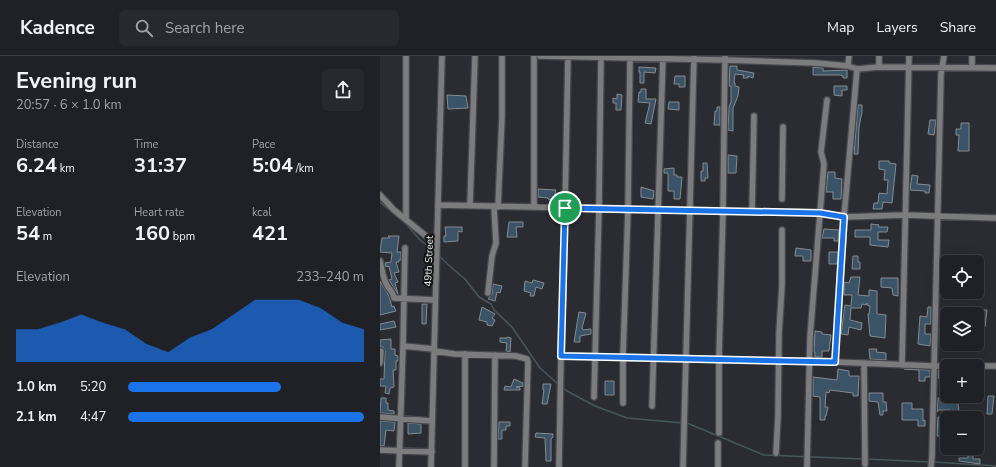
<!DOCTYPE html>
<html lang="en">
<head>
<meta charset="utf-8">
<style>
  body { margin:0; font-family:"Nunito Sans",sans-serif; background:#28292e; color:#f1f3f6; height:100vh; display:flex; flex-direction:column; font-size:15px; white-space:nowrap }
  * { box-sizing:border-box; margin:0 }
  p { font-size:13px; color:#a2a3a7 }
  .icon { flex:none; width:22px; height:22px; fill:none; stroke:currentColor; stroke-width:2; stroke-linecap:round; stroke-linejoin:round }
  .map { position:relative; flex:1; overflow:hidden }
  .details { display:flex; flex-direction:column; background:#202126; width:380px }
  .details>* { flex:none }
  .fabs { position:absolute; left:560px; top:199px; display:grid; gap:8px }
  .fabs a { display:grid; place-items:center; width:44px; height:44px; border-radius:6px; background:#202126; box-shadow:0 4px 16px #0002,0 0 0 1px #3d3e43; font-size:20px }
  .pin { position:absolute; display:grid; place-items:center; width:34px; height:34px; color:#fff; margin:-17px; border:2px solid #fff; border-radius:50%; box-shadow:0 1px 4px #0007 }
  .round { display:grid; place-items:center; flex:none; width:42px; height:42px; border-radius:6px; background:#28292e }
  .headline { display:flex; align-items:center; justify-content:space-between; height:68px; padding:0 16px }
  h1 { font-size:22px; font-weight:700; line-height:30px }
  .stats { display:grid; grid-template-columns:repeat(3,1fr); gap:6px; height:68px; padding:4px 16px }
  .stats div { display:grid; align-content:center }
  .stats b { font-size:20px; font-weight:700 }
  .stats small { font-size:11px; font-weight:400 }
  .stats p { font-size:11px }
  .chart { height:112px; padding:8px 16px }
  .chart p { display:flex; justify-content:space-between }
  .chart svg { width:100%; height:72px; margin-top:4px; fill:#1a73e8; opacity:.7 }
  ul { padding:0 16px; list-style:none; font-size:13px }
  li { display:grid; grid-template-columns:64px 48px 1fr; align-items:center; height:30px }
  li i { height:10px; border-radius:5px; background:#1a73e8 }
  header { display:flex; align-items:center; gap:24px; box-sizing:border-box; height:56px; padding:0 20px; background:#202126; border-bottom:1px solid #3d3e43 }
  header strong { font-size:19px }
  nav { display:flex; gap:22px; margin-inline-start:auto; font-size:14px }
  .search { width:280px; height:36px; background:#28292e; display:flex; align-items:center; gap:10px; box-sizing:border-box; padding:0 14px; border-radius:6px; color:#a2a3a7; font-size:15px }
  main { display:flex; flex:1; min-height:0 }
  .map>svg:first-child { display:block }
  .lines { fill:none; stroke-linecap:round; stroke-linejoin:round }
  .stream { stroke:#48575c; stroke-width:1.5 }
  .building { fill:#3a5367; stroke:#858b90 }
  .minor-casing { stroke:#47484d; stroke-width:8 }
  .minor { stroke:#7c7b7d; stroke-width:5.5 }
  .route-casing { stroke:#fff; stroke-width:8 }
  .route { stroke:#1a73e8; stroke-width:5 }
  .labels { text-anchor:middle; stroke-width:4; stroke-linejoin:round; paint-order:stroke }
  .street-label { font-size:10px; fill:#f0f1f5; stroke:#141517 }
</style>
</head>
<body>
<header>
<strong>Kadence</strong>
<div class="search"><svg class="icon" aria-label="search" viewBox="0 0 24 24"><circle cx="10" cy="10" r="6"/><path d="M15 15l6 6"/></svg>Search here</div>
<nav><a>Map</a><a>Layers</a><a>Share</a></nav>
</header>
<main>
<section class="details">
<div class="headline"><div><h1>Evening run</h1><p>20:57 · 6 × 1.0 km</p></div><a class="round"><svg class="icon" aria-label="share" viewBox="0 0 24 24"><path d="M12 15V3M7 8l5-5 5 5M5 13v7h14v-7"/></svg></a></div>
<div class="stats">
<div><p>Distance</p><b>6.24<small> km</small></b></div>
<div><p>Time</p><b>31:37</b></div>
<div><p>Pace</p><b>5:04<small> /km</small></b></div>
</div>
<div class="stats">
<div><p>Elevation</p><b>54<small> m</small></b></div>
<div><p>Heart rate</p><b>160<small> bpm</small></b></div>
<div><p>kcal</p><b>421</b></div>
</div>
<div class="chart"><p><span>Elevation</span>233–240 m</p>
<svg viewBox="0 0 160 44" preserveAspectRatio="none"><path d="M0 44V24L10 24L20 20L30 15L40 20L50 24L60 33L70 38L80 29L90 24L100 15L110 6L120 6L130 6L140 11L150 20L160 24V44z"/></svg>
</div>
<ul>
<li><b>1.0 km</b>5:20<i style="width:65%"></i></li>
<li><b>2.1 km</b>4:47<i style="width:100%"></i></li>
</ul>
</section>
<div class="map">
<svg width="616" height="411" viewBox="0 0 616 411">
  <rect width="100%" height="100%" fill="#2b2c32"/>
  <g class="lines">
    <path class="stream" d="M0,146L27,169L39,183L55,196
      M59,200L73,213L85,223L99,241L111,248L114,254L132,271L160,312L179,329
      M182,331L187,335L215,350L247,362L303,367
      M307,367L384,399L482,403
      M486,403L550,406
      M554,406L616,410"/>
  </g>
  <path class="building" d="M350,10H357V14L374,17L373,22L368,20V22H363L364,19L355,18L354,27H355V30L359,31L358,40L353,52V75L348,74L349,51L351,46V30H349Z
    M259,11L276,12L275,17L264,16V27H260V16H259Z
    M433,11L443,12V15L467,14V22H463V20L460,19H433Z
    M295,20H305V31H299V28H294Z
    M454,30H467V34H462V40L454,39Z
    M261,33H266V43H276L271,68L265,67L270,47L258,46L259,36H261Z
    M237,38L242,39L241,54H236V47H233V42L237,43Z
    M67,39L86,40L88,52L68,53Z
    M289,46H299V54L288,53Z
    M478,49H482V56L479,71L478,98H474Z
    M337,51H340V69H334L335,55H337Z
    M550,64H556L554,79L548,78Z
    M581,67H589V95H578L579,79H576V73H581Z
    M348,99L357,100L356,117H348Z
    M499,105H509V107L516,108L512,147L503,146L502,153H493L494,147H498L499,137L507,138L508,124H504L505,114L499,113Z
    M323,107H327L328,122H325V125H321V115H323Z
    M294,112V119H297V121H302L300,143H294V135H288V117H284V113Z
    M448,116H455V122L462,123L461,143H453V136H446Z
    M532,119L538,120L537,128L550,129L549,137H545V135L530,134Z
    M261,131L274,135L273,143L261,141Z
    M158,133L176,134L173,144L168,143V142L158,141Z
    M129,166H143V171H136L137,181H127Z
    M491,168L499,169L498,171H508L507,176H498V184H509L508,191L490,189V181H475V174H491Z
    M65,171H82V176L78,175V185L64,186V180H66Z
    M444,173L459,174L458,185H454V182H442Z
    M8,180H19L17,196H21V204H19V206H16L19,216L14,217L18,226L15,227L18,238L9,224L12,223L9,210L6,211L5,207L11,206L12,197L0,196L2,182H10Z
    M416,192L431,194V205H423V200H415Z
    M449,196H458L457,208H449Z
    M473,200H478V206H480V213H472Z
    M471,221H480L478,239L489,240V234L497,235V258L506,259L505,282L490,280L488,258H489L490,250L487,249V247L486,249L482,248L481,252H471L470,264L482,267L481,274L469,271L468,279L461,278L465,249L471,250L472,239H464V226L469,227Z
    M501,222H518V240L513,239L512,232L501,231Z
    M153,224L164,227L162,233L156,231L154,240H150L151,237L144,235L145,225L152,227Z
    M0,225L9,240L12,251L14,250L16,255L0,259Z
    M113,228L122,230L120,237L117,236L115,245L108,243L112,238Z
    M42,248H47L46,268H42Z
    M102,251L115,258L112,262L115,264L112,270L107,269V266L99,264Z
    M548,251H551V268H545V278H551L550,290L538,288L540,260L547,261Z
    M600,254H607L605,271L597,270Z
    M199,256L206,257L202,272L203,274L211,273V278L200,280V286H194Z
    M14,265L16,271L0,274V268Z
    M435,275L442,276V278L451,279L449,295H442V301H435V296H434Z
    M127,281L131,282L130,296L126,295L127,287L120,286V282H127Z
    M11,283V293H15V299L18,300V305H16V314H13L14,331L10,332L9,338L5,337L6,330H0V323H4L5,295L3,291H0V284Z
    M489,293H497L496,296L506,297V304L490,303Z
    M458,313L469,315V320H479L478,340H473V337L450,334L449,337L446,336L445,351H448L446,360H445V364H440V341L433,340V321L457,324Z
    M524,313L550,314V321H545V325H539V314Z
    M558,314H567V325H561V322H558Z
    M134,323L143,327V330L136,331L140,332V334H124L125,330L131,331Z
    M225,325H234V339H225Z
    M163,328H171L167,348H162L164,334H163Z
    M489,337H503V346H506L507,355H503V359H500L498,346L489,345Z
    M566,340H577L580,362H570V354H558L557,356L558,342H566Z
    M608,340H614L612,358H607Z
    M1,342H6V347H8V354L14,355V358L0,357Z
    M522,347H532V353H543V365L545,364V370H538V364H522Z
    M558,361H560L561,370H567V390H561V380H557Z
    M0,365L15,366L14,375L6,374L4,390H0Z
    M119,366H130V370H126V374H122V383H118Z
    M28,367L41,368V377L28,378Z
    M156,377L173,378V381L171,383V405H166L165,382L155,381Z
    M593,392V403H600V408L579,405V402H588V393Z"/>
  <g class="lines">
    <g class="minor-casing">
      <path id="minor" d="M154,0V151
        M160,0L345,4L436,7L468,10L477,13L499,11L616,12
        M468,10L469,0
        M499,11V0
        M592,11V0
        M0,139L14,154L57,189
        M402,143L403,71
        M58,149L440,157L464,161L525,159L616,162
        M90,150L95,0
        M118,151L122,61V0
        M372,156L374,60
        M26,163V0
        M0,205C2,213 3,224 8,231C11,235 13,236 14,242L55,244
        M108,237L112,200L116,187L114,150
        M23,290L54,293
        M54,295L75,298L136,300L147,303L148,306L145,411
        M85,298V411
        M181,300L185,152L188,0
        M455,306L464,161L477,13
        M0,307L1,295
        M484,307L485,408
        M522,309L529,0
        M214,341L219,152L221,0
        M243,347V301L248,153L250,2
        M272,350L283,0
        M0,361L52,365
        M339,377V303L343,155L345,0
        M0,394L52,396
        M396,397L398,360L399,277L402,229V174
        M19,411L23,290L25,192
        M51,411L62,0
        M114,411L115,299
        M179,411L181,300L455,306L554,310H616
        M303,411L314,0
        M338,411V387
        M427,411L430,281L444,108L441,96L447,44
        M551,411L552,401L561,18L564,0"/>
    </g>
    <use href="#minor" class="minor"/>
  </g>
  <g class="lines">
    <g class="route-casing">
      <path id="route" d="M185,152L440,157L464,161L455,306L181,300Z"/>
    </g>
    <use href="#route" class="route"/>
  </g>
  <g class="labels">
    <g class="street-label">
      <text transform="translate(48 205) rotate(-88)" y="4">49th Street</text>
    </g>
  </g>
</svg>
<div class="fabs">
<a><svg class="icon" aria-label="locate" viewBox="0 0 24 24"><circle cx="12" cy="12" r="6"/><path d="M12 2v4M12 18v4M2 12h4M18 12h4"/></svg></a>
<a><svg class="icon" aria-label="layers" viewBox="0 0 24 24"><path d="M12 4l9 5-9 5-9-5zM3 14l9 5 9-5"/></svg></a>
<a>+</a>
<a>−</a>
</div>
<div class="pin" style="left:185px;top:152px;background:#1e9e55"><svg class="icon" aria-label="arrive" viewBox="0 0 24 24"><path d="M6 21V4h12l-3 4 3 4H6"/></svg></div>
</div>
</main>
</body>
</html>
